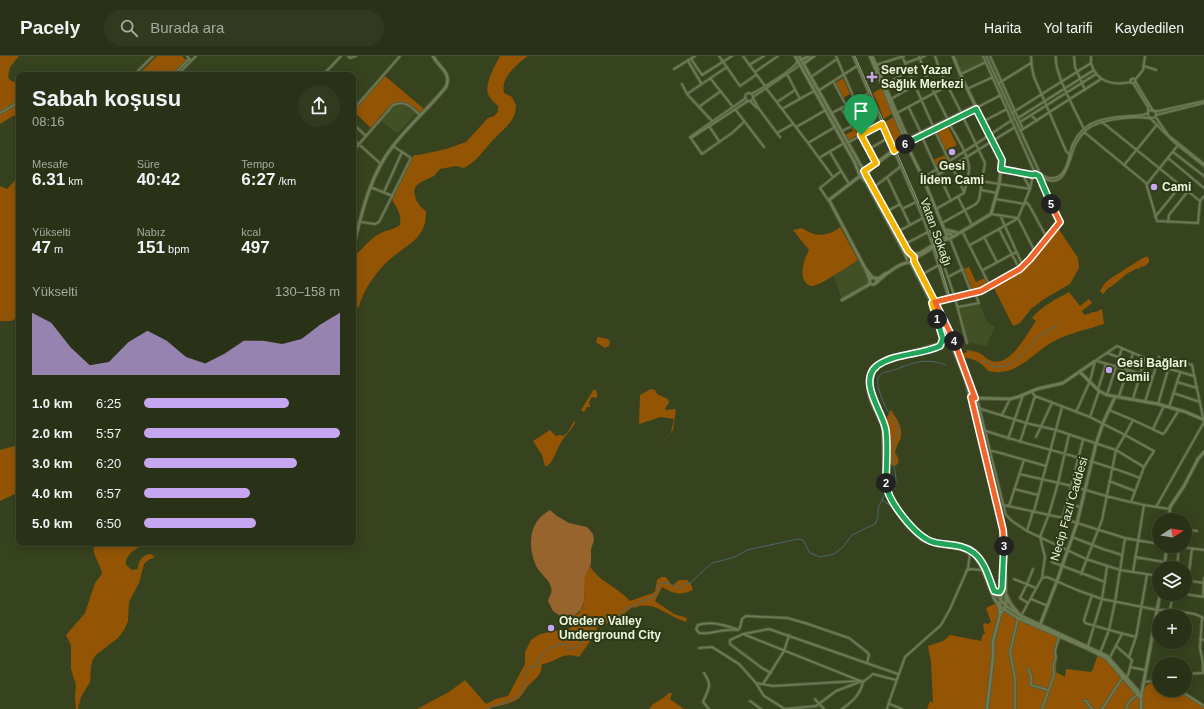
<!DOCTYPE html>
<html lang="tr">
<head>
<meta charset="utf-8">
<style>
  body { margin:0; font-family:Helvetica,sans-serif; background:#313a1f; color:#f1f3f6; height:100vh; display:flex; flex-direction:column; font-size:15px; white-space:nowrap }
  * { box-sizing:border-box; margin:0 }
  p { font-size:13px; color:#a5aaa1 }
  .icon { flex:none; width:22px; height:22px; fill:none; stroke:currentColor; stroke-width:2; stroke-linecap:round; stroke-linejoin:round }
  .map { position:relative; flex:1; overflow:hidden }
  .side { position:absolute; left:16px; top:16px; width:340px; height:474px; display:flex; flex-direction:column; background:#293216; border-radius:8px; box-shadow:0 2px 10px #0003,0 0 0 1px #454d35 }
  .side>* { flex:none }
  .needle { width:26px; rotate:78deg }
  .controls { position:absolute; left:1152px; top:457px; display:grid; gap:8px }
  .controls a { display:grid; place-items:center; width:40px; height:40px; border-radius:50%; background:#293216; box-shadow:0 2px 10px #0003,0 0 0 1px #454d35; font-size:20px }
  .pin { position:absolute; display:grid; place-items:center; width:34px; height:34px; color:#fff; margin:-41px -17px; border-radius:50% 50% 50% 0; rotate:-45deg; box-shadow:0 0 4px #0007 }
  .pin .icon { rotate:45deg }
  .km { position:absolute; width:20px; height:20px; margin:-10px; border-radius:50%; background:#222; color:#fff; font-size:11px; line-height:20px; text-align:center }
  .round { display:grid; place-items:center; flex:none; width:42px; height:42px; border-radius:21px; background:#313a1f }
  .head { display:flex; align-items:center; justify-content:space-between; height:68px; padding:0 16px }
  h1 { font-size:22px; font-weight:800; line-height:30px }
  .stats { display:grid; grid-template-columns:repeat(3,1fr); gap:6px; height:68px; padding:4px 16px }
  .stats div { display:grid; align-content:center }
  .stats b { font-size:17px; font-weight:800 }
  .stats small { font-size:11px; font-weight:400 }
  .stats p { font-size:11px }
  .chart { height:112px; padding:8px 16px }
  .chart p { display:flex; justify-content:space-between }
  .chart svg { width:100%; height:72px; margin-top:4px; fill:#c6a6f0; opacity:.7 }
  ul { padding:0 16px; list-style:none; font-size:13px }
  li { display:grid; grid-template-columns:64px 48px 1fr; align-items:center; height:30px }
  li i { height:10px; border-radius:5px; background:#c6a6f0 }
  header { display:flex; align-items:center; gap:24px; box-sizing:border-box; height:56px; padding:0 20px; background:#293216; border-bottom:1px solid #454d35 }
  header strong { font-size:19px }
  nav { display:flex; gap:22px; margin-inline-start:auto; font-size:14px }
  .search { width:280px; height:36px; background:#313a1f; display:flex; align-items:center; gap:10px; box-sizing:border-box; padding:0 14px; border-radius:22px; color:#a5aaa1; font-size:15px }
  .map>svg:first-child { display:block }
  .built { fill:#425025 }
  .green { fill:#935503 }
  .forest { fill:#97642e }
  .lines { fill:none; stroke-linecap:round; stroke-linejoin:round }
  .stream { stroke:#4a6873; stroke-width:1 }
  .street-casing { stroke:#545e3d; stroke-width:3.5 }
  .secondary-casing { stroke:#545e3d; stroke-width:4.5 }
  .street { stroke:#6e7c55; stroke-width:1.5 }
  .secondary { stroke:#6e7c55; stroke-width:2.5 }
  .tram { stroke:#929d7f; stroke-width:1 }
  .split-1-casing { stroke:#fff; stroke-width:8 }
  .split-2-casing { stroke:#fff; stroke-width:8 }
  .split-3-casing { stroke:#fff; stroke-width:8 }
  .split-4-casing { stroke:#fff; stroke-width:8 }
  .split-5-casing { stroke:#fff; stroke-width:8 }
  .split-6-casing { stroke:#fff; stroke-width:8 }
  .split-7-casing { stroke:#fff; stroke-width:8 }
  .split-1 { stroke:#f5b400; stroke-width:5 }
  .split-2 { stroke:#22a559; stroke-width:5 }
  .split-3 { stroke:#22a559; stroke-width:5 }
  .split-4 { stroke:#f0652b; stroke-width:5 }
  .split-5 { stroke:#f0652b; stroke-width:5 }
  .split-6 { stroke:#22a559; stroke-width:5 }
  .split-7 { stroke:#f5b400; stroke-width:5 }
  .poi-dot { fill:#c6a6f0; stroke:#2d3814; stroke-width:1.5 }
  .labels { text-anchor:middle; stroke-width:4; stroke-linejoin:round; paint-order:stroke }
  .poi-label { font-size:12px; font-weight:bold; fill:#ecf5df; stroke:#2d3814; text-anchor:start }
  .street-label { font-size:12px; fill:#ecf5df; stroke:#2d3814 }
</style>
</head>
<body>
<header>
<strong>Pacely</strong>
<div class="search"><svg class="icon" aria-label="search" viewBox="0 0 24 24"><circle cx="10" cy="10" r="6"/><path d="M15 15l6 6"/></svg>Burada ara</div>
<nav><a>Harita</a><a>Yol tarifi</a><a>Kaydedilen</a></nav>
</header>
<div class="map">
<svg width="1204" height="653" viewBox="0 0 1204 653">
  <rect width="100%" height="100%" fill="#37431e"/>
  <path class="built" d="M958,0H983L986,6L960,19L954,1Z
    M868,41L880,68L868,74L856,46Z
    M404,49L408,51L416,57L397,78L381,65L392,52L397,50Z
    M860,203L865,212L870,227L842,244L834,220Z
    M980,248L987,266L995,271L986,290L967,286L958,253Z"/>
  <path class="green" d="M0,0H19L10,11L8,21L10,24L19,28V57L17,60H13L0,68Z
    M157,0H182L187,5L172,19H139V18Z
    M500,0H528C517,8 500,22 504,37L512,41L516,49C516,66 503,73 493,84C483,95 477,105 464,112L456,110L440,113L434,120L421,126L416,130L414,135L416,144L421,151L426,155C427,183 407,188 389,204C376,216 363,234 359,251H356L353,253V202C361,194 369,184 379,178C386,174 393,174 400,169C402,160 397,151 392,144L414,99H419L446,93L466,86L488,62L494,60L498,56V50C495,47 491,44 489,40C483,29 495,10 500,0Z
    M385,20L424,53L422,56H419C415,54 412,50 409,48C393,39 380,62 371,72L353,55Z
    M843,22L850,38L843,42L834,28Z
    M882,32L893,57L884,63L873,37Z
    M895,60C900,72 907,80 895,90L885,66Z
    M863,66L866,74L849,84H847L845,79L853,75L851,72Z
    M947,69L957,89L944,95L935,75Z
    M945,99L948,105L936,112L933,104Z
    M19,120V259L12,265H0V130L7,133Z
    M840,171L858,204C850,209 819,231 811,230C807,229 804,225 803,221C801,212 805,202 809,194L793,174L802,172C806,174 808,176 811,177C821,181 832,178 840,171Z
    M1058,172L1078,202L1079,212L1070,228L1044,243L1031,253L1020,267L1013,270L993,230L1028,208Z
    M1147,200L1149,203V206L1145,210L1140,211L1139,214L1138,212L1128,217L1111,231H1109L1103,238L1100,235L1105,227L1111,222L1141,203Z
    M969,211L976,226L985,222L988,230L973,236L964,213Z
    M1069,236L1080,250L1089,243L1092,247L1082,255L1084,259L1091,257L1092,256H1096L1102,253L1104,268C1088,273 1071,277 1056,284C1033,295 1018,322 988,315C981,306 972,301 960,302L959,299L967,296V294C971,295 976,295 979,297C984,299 987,304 992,305C1011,311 1027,277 1036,265L1032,262C1043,249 1055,244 1069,236Z
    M598,281L608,283L610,286L609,290L605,292L597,287L596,285Z
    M594,333L597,336V342L593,341L591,342L589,346L590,351H587L584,356L581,354Z
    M651,333L655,334L657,338L668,343L669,347L665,352L666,354L676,353L673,374L658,393L671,376L674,363L661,361L639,368L640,339Z
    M891,354C897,363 904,372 900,384C898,388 896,391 895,396C897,401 902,406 895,410L891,409L889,405L888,375L885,365Z
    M574,365L575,367C571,375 564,380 560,388C556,395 554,405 547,410H545L542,399L533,385L550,374L556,380L560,379L563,380L568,376Z
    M19,389V436L0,445V394Z
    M113,487H145C137,493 125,497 126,509L132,514L138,513C138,505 142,499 151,498L155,501L148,504L144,508L139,527L129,546L128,565L124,574L118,582L97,598L93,603L91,610L90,626L81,641L78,653H76L75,642L76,629L71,613V589L66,579L85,557L95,527L102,518C101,508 91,498 94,488L111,490Z
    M590,510C599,526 618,531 630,545L653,537L655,535L657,524L661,521H666L672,530L679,524H687L691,528L693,534C679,540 675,538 662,531L655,545L674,558L687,562L686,566C668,561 654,543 634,552L633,551L627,555L617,566L603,568L597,571L595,580L591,584L579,601C561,595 558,606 542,608C542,620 534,623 527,631C524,635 522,640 518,643C510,648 499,650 490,652L491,653H417L449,636L465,624L486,648L496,643L508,640L525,608V596L531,584L540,578L571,572L567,567L566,562C591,559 582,539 585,521C585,517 589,514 590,510Z
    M1010,541C1019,563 1043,569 1063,578L1057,592L1056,616L1065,621L1066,613L1091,616L1093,613L1099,595L1115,607L1142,638C1145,628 1150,626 1159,624V634H1182L1204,648V653H927L930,645L933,647L931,606L928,590L943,585L950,579L981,585L983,578H985L983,569L985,567L988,568L991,566L986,552Z
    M669,637H672L670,643L684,653H649L653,648L663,642Z"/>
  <path class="forest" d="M550,454L557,460L569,467L587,471L593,478L594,484L591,493V508L585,520L584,545L581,554L572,561L563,562L553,555L548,545C549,540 553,537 551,531C549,524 542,519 538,513C531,502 528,481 535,469C538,462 544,458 550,454Z"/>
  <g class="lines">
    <path class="stream" d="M982,305L989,307L993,311L1005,310L1012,307L1027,294L1037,281L1058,269
      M890,435L894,433C899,423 893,411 892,400C891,388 900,379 896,367C894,363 891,360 889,357C884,349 876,331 878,322C881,316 887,316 894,314C913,307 925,301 946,309
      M882,444L891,450L904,468
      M909,473L920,483
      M924,486L936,491L944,492
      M487,653C499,647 517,646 523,632C526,625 524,617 529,611L536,610C542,596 550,588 566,588L570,593C587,592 588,557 613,566L625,553L655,540L659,528C668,524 672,530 680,532L684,528L690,527L712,507L735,501L747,494L798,483L803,484L810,497L820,501L834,498L843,491L852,479L875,468L878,461V452L885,438"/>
    <g class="street-casing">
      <path id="street" d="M187,0L191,5L196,0
        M348,0L350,2L356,0
        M719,0L740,30L756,19
        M743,0L765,30
        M836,0L868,75
        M853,0L923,162L932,188
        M902,0L933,70
        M919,0L926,20L948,64
        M935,0L940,15L961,56
        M983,0L1035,117
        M986,0L1039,115
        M990,0L1023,73
        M1031,0L1032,12L1034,21L1066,95L1069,98
        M1056,0C1053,15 1077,58 1084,73
        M1074,0L1075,11L1085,34
        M691,3L702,19L732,0
        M688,5L701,27
        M906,7L925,0
        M1091,7C1096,26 1113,30 1131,26
        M749,9L764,0
        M876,9L904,0
        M1144,10L1156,14
        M674,13L695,0
        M755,16L778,0
        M787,18L800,43
        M961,18L986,6
        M134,19L153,0
        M173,19L189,3
        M177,19L191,5
        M323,19L341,0
        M811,21L837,3
        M710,22L733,51
        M1130.5 25a2.5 2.5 0 1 1 5 0a2.5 2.5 0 1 1-5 0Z
        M1135,24L1143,14L1145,0
        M833,25L846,49
        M1135,25L1153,55
        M999,27L1031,7
        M1133,27L1148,51V56
        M682,28L687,38L712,65
        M884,29L909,15
        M766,32L808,87L835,71
        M967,33L993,21
        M818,35L857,10
        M745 41a4 4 0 1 1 8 0a4 4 0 1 1-8 0Z
        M687,38L727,11
        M751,38C760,34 793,14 798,5
        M753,41L800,9
        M753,42L759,53L780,81
        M891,43L915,29
        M750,45L757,52
        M777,46L795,34
        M700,50L721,35
        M841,52L852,70
        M909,52L921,77
        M976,52L1001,39
        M735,53L764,91
        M782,53L814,35
        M1148 58a4 4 0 1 1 8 0a4 4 0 1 1-8 0Z
        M353,54L400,0
        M1154,55H1159L1204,45
        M0,57L19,46
        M832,57L869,37
        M897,57L962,22
        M1012,57L1091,7V0
        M1031,59L1037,65
        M1156,59L1204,47
        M1155,60L1168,79L1204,108
        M1018,62L1094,14
        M1150,62L1175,87L1204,110
        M984,65L1007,53
        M744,66L732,77L702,98L690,81L746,42
        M1020,66L1096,18
        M1102,66L1200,145
        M353,68L366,80
        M709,70L719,85
        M796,71L826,54
        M842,75L864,64
        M935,75L964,136
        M1020,75L1101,23
        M1084,76L1146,127L1157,165L1198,167L1200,145L1204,140
        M777,77L793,68
        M861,79L876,107
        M922,81L951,145
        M691,82L748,45
        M353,83L381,108
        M849,86L882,68
        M808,87L819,102L844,87
        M869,93L888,82
        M353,95L393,49C406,44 411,51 420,59
        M830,96L849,128
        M1173,96L1204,120
        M819,102L833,121
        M1168,102L1204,132
        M1125,108L1156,70
        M1001,113L1033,119L1038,115
        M1040,117C1044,121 1049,123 1054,122C1069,119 1068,99 1073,88C1076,81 1082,74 1089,69C1104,60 1126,61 1143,59L1148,57
        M1037,120L1059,167
        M1039,120C1067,137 1068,104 1075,89C1078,83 1082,78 1086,74C1099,63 1132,60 1149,62
        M887,121L910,169
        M923,122L976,88L1012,64
        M968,123L1030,133L1033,119
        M925,127L1015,71
        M1147,128L1178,89
        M370,131L393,140
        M873,132L900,111
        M981,134L997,137
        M384,136L402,96
        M958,141L972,169
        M995,143L1025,148
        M828,144L820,132L841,115
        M1026,146L1029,149L1047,182
        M902,153L916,146
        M936,153L964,137C966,129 969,120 969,112C969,99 955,78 948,66
        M886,156L900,148
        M991,158L1018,162L1035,196
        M1000,159L1023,210
        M1155,161L1181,129
        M1018,162L1030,133L1022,117
        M353,166L357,171
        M361,166L375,168L379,166L411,102L393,90
        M1168,166L1169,159L1188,135
        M942,167L976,148L979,144L985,107L962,59
        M999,173L1019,212
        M962,175L990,230
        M897,176L923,162
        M984,181L997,206
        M950,183L972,238
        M905,188L928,176
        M937,189L955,242L967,287
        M970,189L1017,163
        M933,192L949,243
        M983,214L1016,196
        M921,219L939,209
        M948,221L963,213
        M935,246L981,235L1020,213L1030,203L1060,166L1039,120
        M958,251L979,247L975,237
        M1107,297L1118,301
        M1097,305L1152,321
        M1156,309L1194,320
        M1177,326L1197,332
        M1098,333L1106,308
        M1032,336L1035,340L1090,361L1125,379L1133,364L1109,354
        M1173,337L1200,346
        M1107,339L1122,292
        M1119,340L1133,297
        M977,342L1003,448L1006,459L1012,465L1027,475L1086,503L1120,514L1159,520
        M1145,346L1159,301
        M1158,348L1168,314
        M1169,351L1180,317
        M981,353L1026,367L1056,374L1116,394L1144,411L1140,422
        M1076,356L1090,325L1095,305L1117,290L1145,302L1133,343
        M1002,359L1010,343
        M1090,361L1099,335
        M1133,364L1163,378L1165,376L1179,354
        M1153,373L1164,350
        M986,375C1037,392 1090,402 1140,422L1131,446L1144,449L1133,516
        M1036,381L1052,347
        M1008,383L1023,339
        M1020,386L1035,340
        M986,394L997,396L1046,410
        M1019,418L1072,430L1106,440L1130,446
        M1109,425L1135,435
        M1014,433L1038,439
        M999,448L1063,462L1077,467L1125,482L1159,488
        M1067,448L1081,451
        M1144,449L1169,453
        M1009,450L1024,404
        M1156,451L1204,366L1192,309L1170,301
        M1034,455L1062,351
        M1063,461L1083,384
        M1185,473L1197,475
        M1027,475L1033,455
        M1072,481L1103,493L1122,499
        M1174,490L1204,494
        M1135,501L1164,506
        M1052,506L1105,526
        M1177,512L1179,490
        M966,515L970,513L982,514
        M1081,518L1102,464L1116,394L1125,379L1154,395L1144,411
        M1042,522L1045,501L1040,481L1049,458L1058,427L1069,379
        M1014,523L1036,532
        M1185,524L1204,527
        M1188,524L1192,493
        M1185,538L1204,541
        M1092,539L1084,564L1085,567L1109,574L1136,581
        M1203,540L1204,522
        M1031,543L1048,550
        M1028,547L1020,542L1027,528L1033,513
        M1170,554L1173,538
        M1021,560L1042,522L1047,521L1077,534L1102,543L1158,554H1170L1195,558L1204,562
        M1202,562L1200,592L1203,607V617
        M736,573C725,569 709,565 698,569L696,573L699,577C710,579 723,572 738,574C741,572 741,567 742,563L746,560L787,562L805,567L849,582L867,596L869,599L867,607
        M743,578L863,626L873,618L896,624
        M1200,583L1204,584
        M1088,590L1102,543L1107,511
        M1116,590L1132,604L1128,619L1126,621
        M699,592L712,591L739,608L756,627L764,640L785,653
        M1100,597L1109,574L1115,546L1125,482
        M1129,601L1136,581L1147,519
        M1109,603L1122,578
        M1130,611L1145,614
        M1028,613L1031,620V629L1048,634
        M704,617C713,630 708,633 703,646L709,653
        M771,617L762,612L730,588V584L743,578L769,573L898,618
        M1185,618L1203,617
        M1145,626L1159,624
        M756,627L773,630L857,625
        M763,628L784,595L789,579
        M1179,634L1204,650
        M815,643L824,653
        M750,645L761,653
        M1084,645H1087L1089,650L1093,653
        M784,653L816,650L836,635L862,625
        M842,653C853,645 860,639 863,626
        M887,653L889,646
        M902,653L890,648L889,646L905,601L941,569L950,553L968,512L970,497
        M1015,653V622L1010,596L1018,562
        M1042,653L1054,619L1053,611L1056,602L1055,595L1059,580
        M1102,653L1123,621
        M1126,653L1129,646L1137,639"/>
    </g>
    <g class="secondary-casing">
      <path id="secondary" d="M795,0L855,107L860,120L866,126L905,198L907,203
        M799,0L864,115
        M870,0L905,84
        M872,0L908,83
        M801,4L809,0
        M803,8L814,0
        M908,83L975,50
        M909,86L976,53
        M906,87L923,122L947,180
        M863,115L870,112L905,85
        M866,119L908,195L911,200
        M860,120L829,144L865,212L873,222
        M866,120C872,109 895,94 906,87
        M947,174L958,177
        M946.5 180a2.5 2.5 0 1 1 5 0a2.5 2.5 0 1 1-5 0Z
        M951,182L991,158L999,129L1002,104L962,22L953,0
        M353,192C362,156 370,119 393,90C409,69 430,51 446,31C452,16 439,12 433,0
        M910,200L920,197L946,181
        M914,205L947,269L963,307L975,342L1006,479L1005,511L1006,550L1021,560L1107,600L1138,635L1141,642V653
        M910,206L913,211L947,277L966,325L1003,474C1004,486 1003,497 1002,509C1002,523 1004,536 999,550L1018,562L1086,592L1106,602L1139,640
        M866,214L870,224
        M869.5 225a3.5 3.5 0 1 1 7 0a3.5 3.5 0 1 1-7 0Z
        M874,222H879L886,217
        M876,227C885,219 899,206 912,206L919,200L948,183
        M842,244L870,228
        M934,253L937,264
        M937,263L941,282L939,288L889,302L877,308L872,311L869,317L868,333L871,345L883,371L885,432L892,448L907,470L922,484L936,489L962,493L974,500L981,510L994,542L999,550L1000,559L993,585V601L987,653
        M1080,316L1099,335L1107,339L1158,348L1186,356L1202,363
        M973,342L1010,343L1018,341L1037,333L1063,327L1095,305
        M886,421C886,405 889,387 886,372C883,360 875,350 872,338C870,331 869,321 873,314C881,303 924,295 939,291L942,287L941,278
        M886,430C890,448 913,479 931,486C946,491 962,487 975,498C991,512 990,535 1006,550L1000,558
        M1169,464L1170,451L1184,430L1198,403L1204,396
        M1164,512L1167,490
        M1007,540L1009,546L1018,557
        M1040,569L1057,525L1077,467L1096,388L1103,367L1115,341
        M1141,641L1160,538"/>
    </g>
    <use href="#street" class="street"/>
    <use href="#secondary" class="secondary"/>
    <path class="tram" d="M855,0L927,166L950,241"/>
  </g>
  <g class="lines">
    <g class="split-1-casing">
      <path id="split-1" d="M861,79L876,107L864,115L866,119L908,195L914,201V205L935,246L932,247L937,263"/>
    </g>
    <g class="split-2-casing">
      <path id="split-2" d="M886,427C886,410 888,392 886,375C884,357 856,325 878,309C896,297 921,299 940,290L943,283L937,263"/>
    </g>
    <g class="split-3-casing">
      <path id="split-3" d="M886,427C887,445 916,481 933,486C947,490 961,487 974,497C985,506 989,522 994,535L997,536H1000L1002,532L1004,490"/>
    </g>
    <g class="split-4-casing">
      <path id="split-4" d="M954,285L975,342L971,341L1003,474L1004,490"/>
    </g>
    <g class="split-5-casing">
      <path id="split-5" d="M954,285L935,246L981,235L1020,213L1030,203L1060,166L1051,148"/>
    </g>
    <g class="split-6-casing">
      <path id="split-6" d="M905,88L976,53L1002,104L1001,113L1033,119L1035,118L1039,120L1051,148"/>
    </g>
    <g class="split-7-casing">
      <path id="split-7" d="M861,79L882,68L894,95L905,88"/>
    </g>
    <use href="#split-1" class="split-1"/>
    <use href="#split-2" class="split-2"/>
    <use href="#split-3" class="split-3"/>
    <use href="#split-4" class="split-4"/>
    <use href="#split-5" class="split-5"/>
    <use href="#split-6" class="split-6"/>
    <use href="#split-7" class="split-7"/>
  </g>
  <g class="poi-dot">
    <path d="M870 15h4v4h4v4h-4v4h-4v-4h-4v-4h4z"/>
    <circle cx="952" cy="96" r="4"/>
    <circle cx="1154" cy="131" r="4"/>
    <circle cx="1109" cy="314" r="4"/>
    <circle cx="551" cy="572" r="4"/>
  </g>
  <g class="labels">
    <g class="poi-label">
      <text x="881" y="18">Servet Yazar<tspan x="881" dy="14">Sağlık Merkezi</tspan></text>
      <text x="952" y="114" text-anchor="middle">Gesi<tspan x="952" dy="14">İldem Cami</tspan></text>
      <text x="1162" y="135">Cami</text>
      <text x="1117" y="311">Gesi Bağları<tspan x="1117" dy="14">Camii</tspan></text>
      <text x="559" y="569">Otedere Valley<tspan x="559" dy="14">Underground City</tspan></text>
    </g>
    <g class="street-label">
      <text transform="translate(936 176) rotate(70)" y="4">Vatan Sokağı</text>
      <text transform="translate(1069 453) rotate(-74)" y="4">Necip Fazıl Caddesi</text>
    </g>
  </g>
</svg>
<div class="controls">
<a><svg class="needle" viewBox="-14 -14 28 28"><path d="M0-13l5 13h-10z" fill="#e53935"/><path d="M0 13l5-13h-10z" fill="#a5aaa1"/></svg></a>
<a><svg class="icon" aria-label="layers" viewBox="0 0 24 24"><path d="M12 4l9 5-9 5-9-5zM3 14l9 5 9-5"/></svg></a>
<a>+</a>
<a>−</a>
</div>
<div class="pin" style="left:861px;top:79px;background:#1e9e55"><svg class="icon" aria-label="arrive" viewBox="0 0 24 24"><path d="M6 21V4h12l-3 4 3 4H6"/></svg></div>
<b class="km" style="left:937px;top:263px">1</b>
<b class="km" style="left:886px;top:427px">2</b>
<b class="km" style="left:1004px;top:490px">3</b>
<b class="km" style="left:954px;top:285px">4</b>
<b class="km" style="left:1051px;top:148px">5</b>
<b class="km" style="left:905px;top:88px">6</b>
<section class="side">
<div class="head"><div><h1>Sabah koşusu</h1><p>08:16</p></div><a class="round"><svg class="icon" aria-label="share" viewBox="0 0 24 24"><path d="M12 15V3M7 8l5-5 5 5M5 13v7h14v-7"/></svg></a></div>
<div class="stats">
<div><p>Mesafe</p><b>6.31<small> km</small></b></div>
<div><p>Süre</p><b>40:42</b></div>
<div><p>Tempo</p><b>6:27<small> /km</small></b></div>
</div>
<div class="stats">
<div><p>Yükselti</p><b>47<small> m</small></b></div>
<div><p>Nabız</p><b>151<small> bpm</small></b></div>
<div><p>kcal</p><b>497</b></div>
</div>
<div class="chart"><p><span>Yükselti</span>130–158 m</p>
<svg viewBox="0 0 160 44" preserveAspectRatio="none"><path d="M0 44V6L10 12L20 27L30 38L40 36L50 24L60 17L70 23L80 33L90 37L100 31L110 23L120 23L130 25L140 22L150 13L160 6V44z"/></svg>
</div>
<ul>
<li><b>1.0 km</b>6:25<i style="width:74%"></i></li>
<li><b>2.0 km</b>5:57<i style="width:100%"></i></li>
<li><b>3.0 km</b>6:20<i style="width:78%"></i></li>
<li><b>4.0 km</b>6:57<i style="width:54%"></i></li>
<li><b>5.0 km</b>6:50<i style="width:57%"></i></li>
</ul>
</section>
</div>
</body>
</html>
